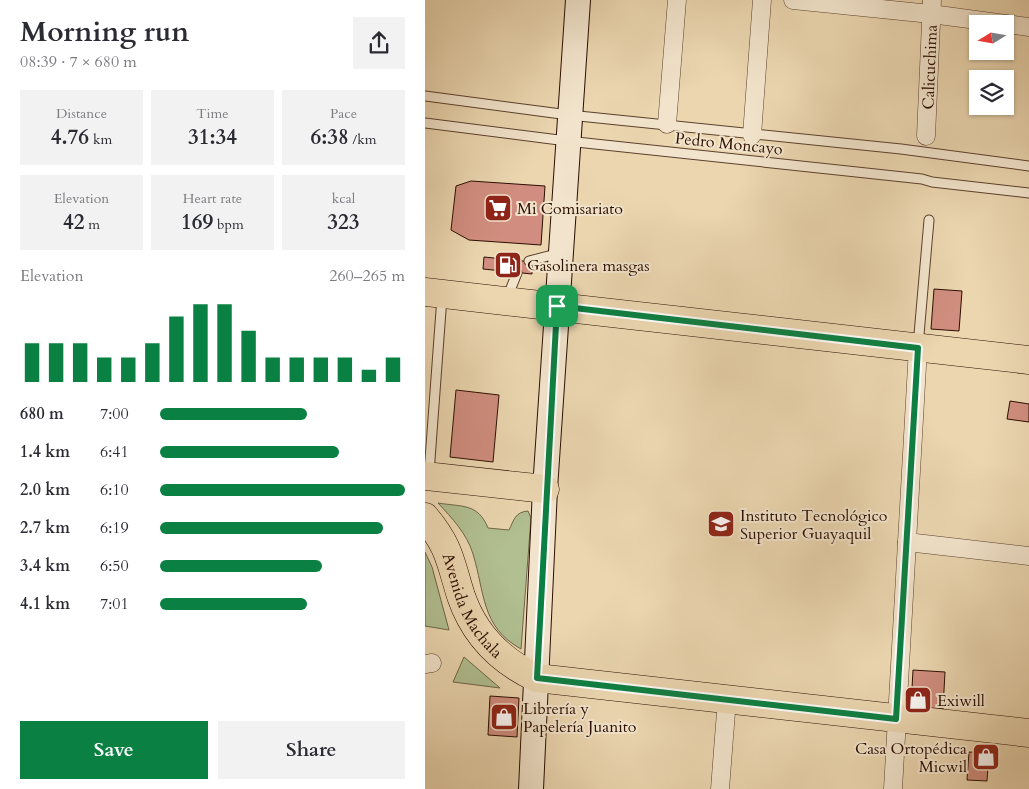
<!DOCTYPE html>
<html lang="en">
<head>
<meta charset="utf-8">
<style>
  body { margin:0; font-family:Cardo,serif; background:#f2f2f3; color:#2b2b33; height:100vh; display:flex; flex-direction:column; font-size:19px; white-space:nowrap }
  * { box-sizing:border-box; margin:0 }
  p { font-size:16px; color:#7c7c81 }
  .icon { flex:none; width:28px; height:28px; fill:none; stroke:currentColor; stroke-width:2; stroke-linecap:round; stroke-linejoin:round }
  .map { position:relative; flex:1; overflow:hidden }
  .sheet { display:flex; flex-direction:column; background:#fff; width:425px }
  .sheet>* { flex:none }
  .needle { width:32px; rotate:259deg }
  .buttons { position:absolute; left:544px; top:15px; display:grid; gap:10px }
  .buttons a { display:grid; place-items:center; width:45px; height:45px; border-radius:0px; background:#fff; box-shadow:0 1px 4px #0004; font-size:25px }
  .pin { position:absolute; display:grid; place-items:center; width:42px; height:42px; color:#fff; margin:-21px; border-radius:10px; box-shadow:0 2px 8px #0006 }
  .round { display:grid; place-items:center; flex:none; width:52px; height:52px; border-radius:0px; background:#f2f2f3 }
  .head { display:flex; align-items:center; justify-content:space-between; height:85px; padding:0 20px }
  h1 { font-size:28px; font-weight:700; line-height:38px }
  .metrics { display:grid; grid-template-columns:repeat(3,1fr); gap:8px; height:85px; padding:5px 20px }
  .metrics div { display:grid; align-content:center; border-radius:0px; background:#f2f2f3; text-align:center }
  .metrics b { font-size:21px; font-weight:700 }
  .metrics small { font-size:14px; font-weight:400 }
  .metrics p { font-size:14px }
  .chart { height:140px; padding:10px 20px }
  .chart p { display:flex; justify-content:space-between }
  .chart svg { width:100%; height:90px; margin-top:5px; stroke:#0b8043; stroke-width:6 }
  .cta { display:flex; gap:10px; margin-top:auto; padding:10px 20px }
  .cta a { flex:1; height:58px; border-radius:0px; background:#0b8043; color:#fff; font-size:20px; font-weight:700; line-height:58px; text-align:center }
  .cta a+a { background:#f2f2f3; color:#2b2b33 }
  ul { padding:0 20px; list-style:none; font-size:16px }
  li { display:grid; grid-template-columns:80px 60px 1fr; align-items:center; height:38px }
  li i { height:12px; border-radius:6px; background:#0b8043 }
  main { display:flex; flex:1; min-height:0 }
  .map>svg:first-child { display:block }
  .green { fill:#b1bf91; stroke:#6e6648 }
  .building { fill:#d18e80; stroke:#2c0e00 }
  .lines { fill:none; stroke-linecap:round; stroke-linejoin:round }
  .service-casing { stroke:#5c402c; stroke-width:11 }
  .minor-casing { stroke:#5c402c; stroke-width:19 }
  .secondary-casing { stroke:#2c0e00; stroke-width:26 }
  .primary-casing { stroke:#2c0e00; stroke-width:29 }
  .service { stroke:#f2e4cc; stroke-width:9 }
  .minor { stroke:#f2e4cc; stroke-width:18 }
  .secondary { stroke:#f2e4cc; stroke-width:24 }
  .primary { stroke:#ebd6b0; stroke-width:28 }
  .route-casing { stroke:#fff; stroke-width:10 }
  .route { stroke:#0b8043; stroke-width:6 }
  .labels { text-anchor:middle; stroke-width:4; stroke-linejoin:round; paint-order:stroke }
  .street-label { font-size:16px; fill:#2c0e00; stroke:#f2e4cc }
  .poi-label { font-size:16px; fill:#2c0e00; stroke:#f2e4cc; text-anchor:start }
</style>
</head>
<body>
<main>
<section class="sheet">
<div class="head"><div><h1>Morning run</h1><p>08:39 · 7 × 680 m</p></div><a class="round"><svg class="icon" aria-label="share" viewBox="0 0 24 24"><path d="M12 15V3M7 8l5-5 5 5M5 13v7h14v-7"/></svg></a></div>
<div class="metrics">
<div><p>Distance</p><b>4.76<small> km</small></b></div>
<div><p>Time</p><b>31:34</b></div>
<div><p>Pace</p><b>6:38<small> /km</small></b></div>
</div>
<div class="metrics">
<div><p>Elevation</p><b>42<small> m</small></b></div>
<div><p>Heart rate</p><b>169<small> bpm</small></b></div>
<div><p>kcal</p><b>323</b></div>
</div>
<div class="chart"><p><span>Elevation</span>260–265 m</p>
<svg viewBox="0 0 160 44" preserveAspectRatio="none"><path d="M5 44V25M15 44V25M25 44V25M35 44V32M45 44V32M55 44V25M65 44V12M75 44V6M85 44V6M95 44V19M105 44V32M115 44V32M125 44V32M135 44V32M145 44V38M155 44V32"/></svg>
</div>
<ul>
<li><b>680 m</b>7:00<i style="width:60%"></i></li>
<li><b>1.4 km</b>6:41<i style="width:73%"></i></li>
<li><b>2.0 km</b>6:10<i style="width:100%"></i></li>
<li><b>2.7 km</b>6:19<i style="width:91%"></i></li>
<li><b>3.4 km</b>6:50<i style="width:66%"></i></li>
<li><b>4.1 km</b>7:01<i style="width:60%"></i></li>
</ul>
<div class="cta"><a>Save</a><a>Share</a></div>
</section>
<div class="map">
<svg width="604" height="789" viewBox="0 0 604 789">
  <rect width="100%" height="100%" fill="#ebd6b0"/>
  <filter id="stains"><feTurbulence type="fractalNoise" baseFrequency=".004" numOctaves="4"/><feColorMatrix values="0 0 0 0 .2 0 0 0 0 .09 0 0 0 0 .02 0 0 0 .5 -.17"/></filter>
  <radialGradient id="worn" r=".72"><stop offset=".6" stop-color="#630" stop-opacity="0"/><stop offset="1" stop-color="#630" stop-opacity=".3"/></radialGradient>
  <path class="green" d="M13,503C37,507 53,503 63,528L84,530C89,520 90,512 103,511L106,518L96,649C56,627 60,593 48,554C42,534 27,518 13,503Z
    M0,552L7,567L24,630L0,626Z
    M39,657L75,688L28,682Z"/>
  <path class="building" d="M46,181L120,186L116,245L44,240L26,230L31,186Z
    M59,257L108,262L107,274L58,269Z
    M509,289L537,291L534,331L506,329Z
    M31,390L74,395L68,462L25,457Z
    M585,401L604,404V422L582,419Z
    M488,670L520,672L518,709L486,707Z
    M65,696L94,698L92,737L63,735Z
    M544,752L564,753L562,781L542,780Z"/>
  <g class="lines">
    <g class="service-casing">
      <path id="service" d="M0,96L144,115L476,149L604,166
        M0,123L142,141L497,179L507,182L604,193
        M104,261L135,253
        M82,298L92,273
        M493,346L504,220
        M4,473L17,297"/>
    </g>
    <g class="minor-casing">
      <g id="minor">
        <path d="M368,0L506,14L604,27"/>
        <path d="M242,124L252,0"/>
        <path d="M327,135L337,0"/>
        <path id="s1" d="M501,136L507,0"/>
        <path d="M482,542L604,556"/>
        <path d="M0,664L7,663"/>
        <path d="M295,789L302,699"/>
        <path d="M468,789L493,348"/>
      </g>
    </g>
    <g class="secondary-casing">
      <path id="secondary" d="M106,789L120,489L153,0"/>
    </g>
    <g class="primary-casing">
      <g id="primary">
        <path d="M0,292L604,360"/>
        <path d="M0,476L120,489"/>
        <path id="s2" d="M0,517C25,547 25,561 36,596C49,634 75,661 112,678L604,733"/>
      </g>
    </g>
    <use href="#service" class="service"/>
    <use href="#minor" class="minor"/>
    <use href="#secondary" class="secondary"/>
    <use href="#primary" class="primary"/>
  </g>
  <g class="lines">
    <g class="route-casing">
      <path id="route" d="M132,306L493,348L471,719L112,678Z"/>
    </g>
    <use href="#route" class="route"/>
  </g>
  <defs>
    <g id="supermarket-square" transform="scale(1.4375)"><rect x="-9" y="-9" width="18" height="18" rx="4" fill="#8f2418" stroke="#f2e4cc"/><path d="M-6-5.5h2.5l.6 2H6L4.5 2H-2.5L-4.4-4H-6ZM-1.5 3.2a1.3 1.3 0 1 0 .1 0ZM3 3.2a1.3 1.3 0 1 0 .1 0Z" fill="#fff"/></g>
    <g id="fuel-square" transform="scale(1.4375)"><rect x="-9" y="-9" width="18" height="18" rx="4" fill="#8f2418" stroke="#f2e4cc"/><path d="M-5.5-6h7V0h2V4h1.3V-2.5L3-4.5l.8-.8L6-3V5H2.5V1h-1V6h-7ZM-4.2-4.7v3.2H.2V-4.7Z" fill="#fff"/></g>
    <g id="school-square" transform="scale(1.4375)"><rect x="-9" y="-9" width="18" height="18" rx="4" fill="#8f2418" stroke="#f2e4cc"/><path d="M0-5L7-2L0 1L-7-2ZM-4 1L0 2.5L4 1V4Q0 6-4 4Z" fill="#fff"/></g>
    <g id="shop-square" transform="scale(1.4375)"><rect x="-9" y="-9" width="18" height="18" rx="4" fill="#8f2418" stroke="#f2e4cc"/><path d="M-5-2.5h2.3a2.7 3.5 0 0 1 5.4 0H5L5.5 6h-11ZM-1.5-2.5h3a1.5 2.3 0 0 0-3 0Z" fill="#fff"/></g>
  </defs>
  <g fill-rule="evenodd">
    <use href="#supermarket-square" x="73" y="208"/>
    <use href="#fuel-square" x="83" y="265"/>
    <use href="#school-square" x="296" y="524"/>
    <use href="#shop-square" x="493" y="700"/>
    <use href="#shop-square" x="79" y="717"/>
    <use href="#shop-square" x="561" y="757"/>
  </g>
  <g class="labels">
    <g class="street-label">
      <text dy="6" stroke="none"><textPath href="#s1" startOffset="69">Calicuchima</textPath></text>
      <text transform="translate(304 143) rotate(6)" y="6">Pedro Moncayo</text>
      <text dy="6" stroke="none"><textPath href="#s2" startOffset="101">Avenida Machala</textPath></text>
    </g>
    <g class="poi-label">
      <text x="92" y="214">Mi Comisariato</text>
      <text x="102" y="271">Gasolinera masgas</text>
      <text x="315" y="521">Instituto Tecnológico<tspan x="315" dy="18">Superior Guayaquil</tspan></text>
      <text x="512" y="706">Exiwill</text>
      <text x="98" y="714">Librería y<tspan x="98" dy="18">Papelería Juanito</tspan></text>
      <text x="542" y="754" text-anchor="end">Casa Ortopédica<tspan x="542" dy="18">Micwil</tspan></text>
    </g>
  </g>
  <rect width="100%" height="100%" filter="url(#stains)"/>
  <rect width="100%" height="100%" fill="url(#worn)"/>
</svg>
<div class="buttons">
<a><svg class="needle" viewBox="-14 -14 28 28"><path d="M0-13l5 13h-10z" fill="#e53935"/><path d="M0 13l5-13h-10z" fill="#7c7c81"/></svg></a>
<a><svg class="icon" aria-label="layers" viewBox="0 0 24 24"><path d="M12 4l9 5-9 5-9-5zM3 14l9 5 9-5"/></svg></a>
</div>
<div class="pin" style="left:132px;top:306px;background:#1e9e55"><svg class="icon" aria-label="arrive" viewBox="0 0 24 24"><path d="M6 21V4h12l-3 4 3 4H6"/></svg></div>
</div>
</main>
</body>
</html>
